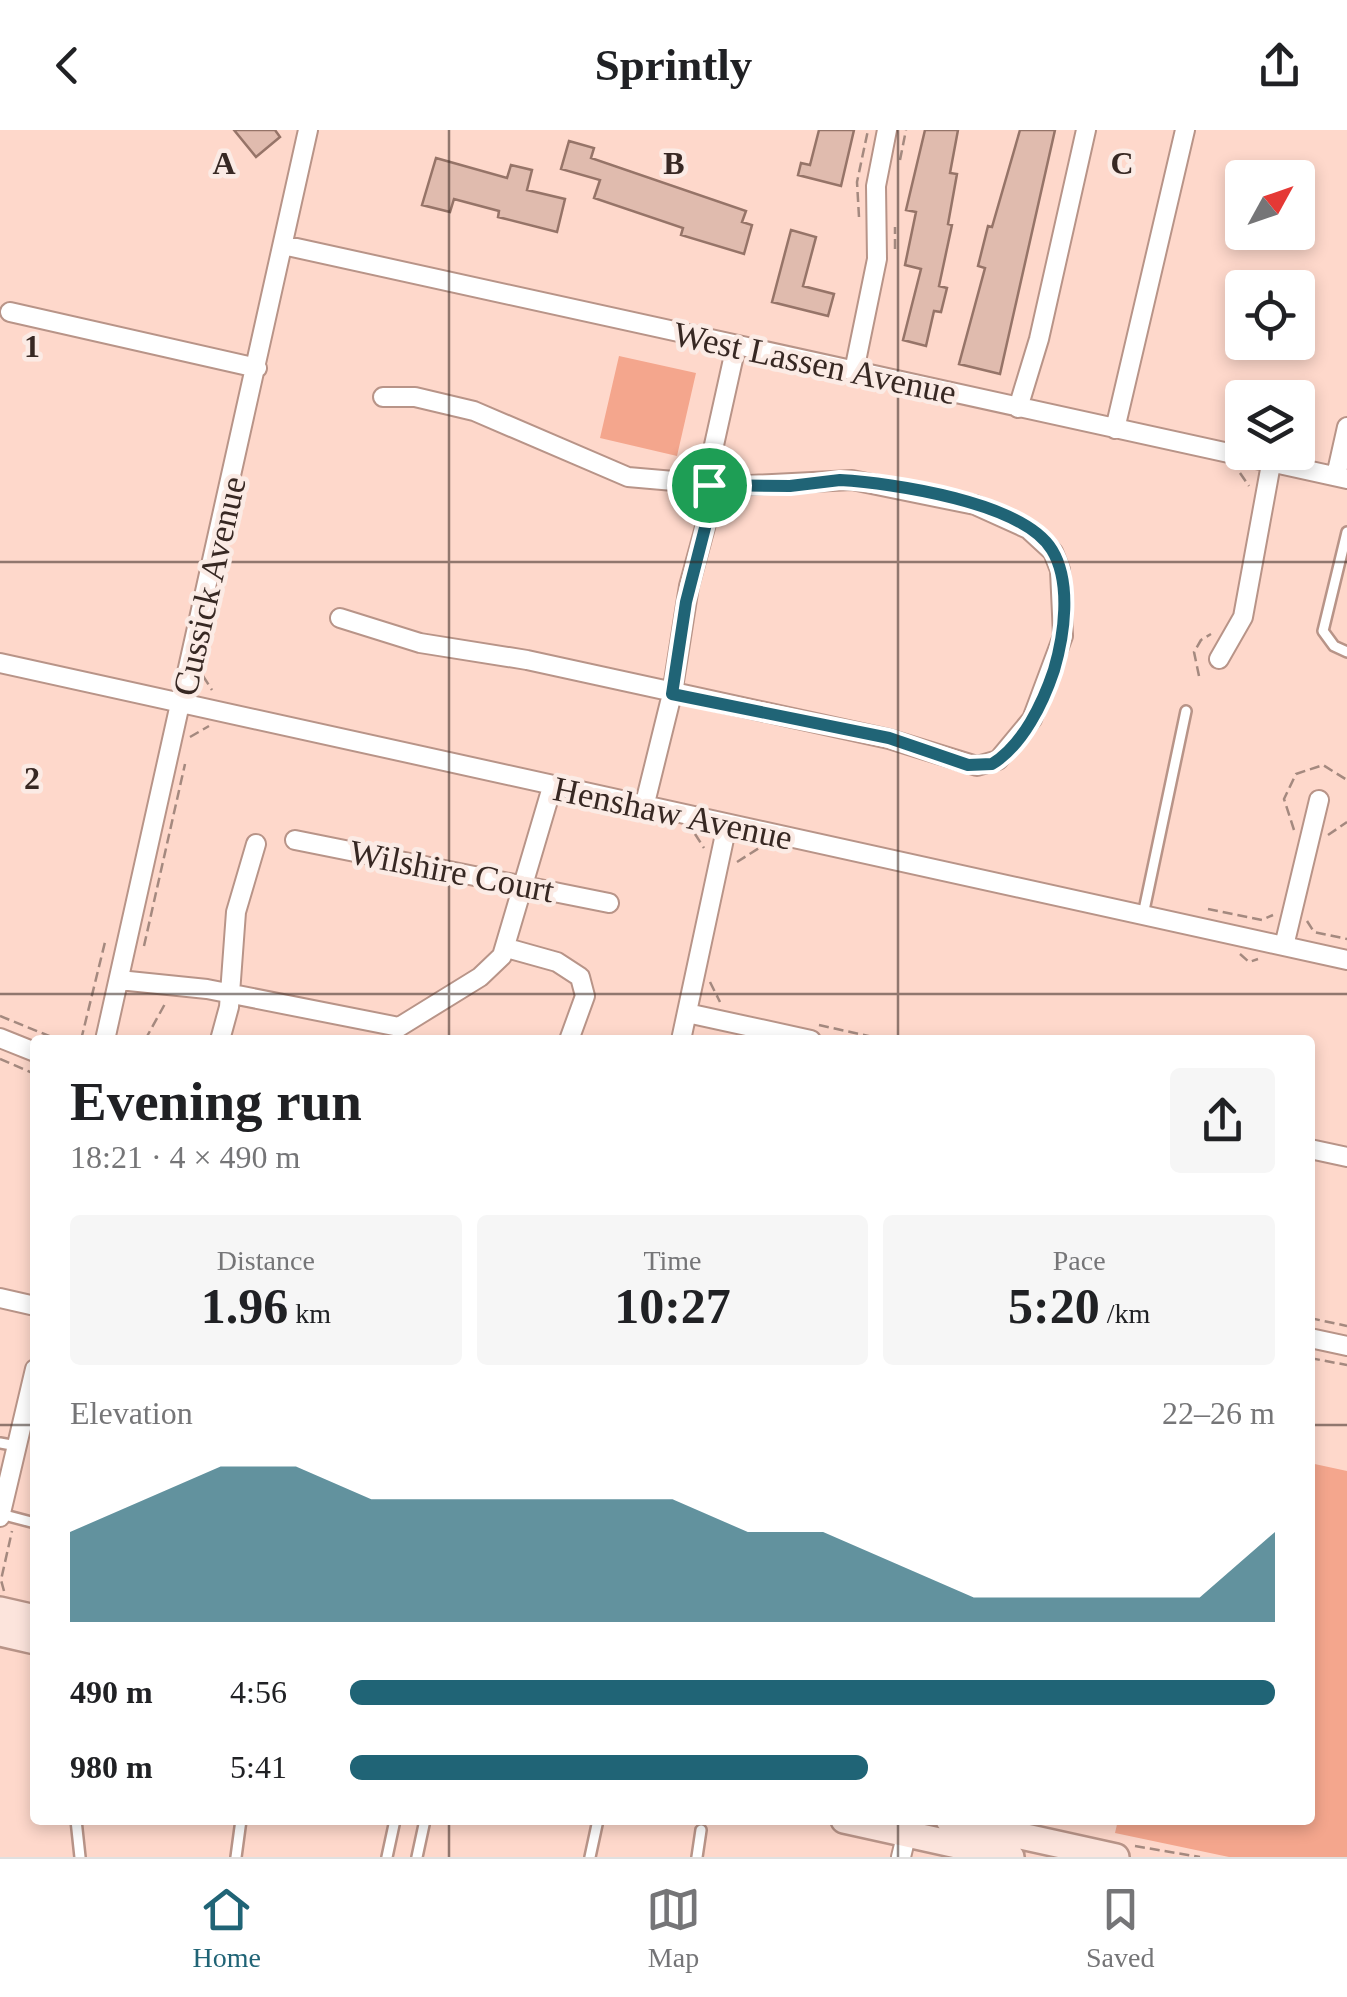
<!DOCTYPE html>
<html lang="en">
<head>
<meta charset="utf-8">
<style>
  body { margin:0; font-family:"Times New Roman",serif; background:#f6f6f6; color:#202124; height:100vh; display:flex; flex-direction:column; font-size:38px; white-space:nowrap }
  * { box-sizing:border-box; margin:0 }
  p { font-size:32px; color:#757577 }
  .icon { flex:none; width:55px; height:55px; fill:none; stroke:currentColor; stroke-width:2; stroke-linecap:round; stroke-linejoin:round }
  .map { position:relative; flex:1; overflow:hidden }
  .drawer { position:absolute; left:30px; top:905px; width:1285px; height:790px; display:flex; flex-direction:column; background:#fff; border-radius:10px; box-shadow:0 5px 15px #0003 }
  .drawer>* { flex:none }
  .needle { width:65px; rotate:50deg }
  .controls { position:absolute; left:1225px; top:30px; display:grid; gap:20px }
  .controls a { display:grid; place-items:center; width:90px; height:90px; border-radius:10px; background:#fff; box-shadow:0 5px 15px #0003; font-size:50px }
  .pin { position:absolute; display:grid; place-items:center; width:85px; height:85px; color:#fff; margin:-42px; border:5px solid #fff; border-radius:50%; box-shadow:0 2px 10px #0007 }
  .round { display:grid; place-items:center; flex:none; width:105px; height:105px; border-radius:10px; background:#f6f6f6 }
  .head { display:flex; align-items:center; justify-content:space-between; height:170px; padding:0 40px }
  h1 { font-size:55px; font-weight:700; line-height:75px }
  .metrics { display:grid; grid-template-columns:repeat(3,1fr); gap:15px; height:170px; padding:10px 40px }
  .metrics div { display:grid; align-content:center; border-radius:10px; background:#f6f6f6; text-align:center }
  .metrics b { font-size:50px; font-weight:700 }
  .metrics small { font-size:28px; font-weight:400 }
  .metrics p { font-size:28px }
  .chart { height:280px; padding:20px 40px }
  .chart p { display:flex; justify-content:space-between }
  .chart svg { width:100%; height:180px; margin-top:10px; fill:#206476; opacity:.7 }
  ul { padding:0 40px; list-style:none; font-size:32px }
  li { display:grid; grid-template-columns:160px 120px 1fr; align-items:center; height:75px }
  li i { height:25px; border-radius:12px; background:#206476 }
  header { display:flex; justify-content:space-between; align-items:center; height:130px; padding:0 40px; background:#fff; font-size:45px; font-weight:700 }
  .dock { display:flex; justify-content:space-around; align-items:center; height:140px; border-top:2px solid #e0e0e0; background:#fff; font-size:28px; color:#757577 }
  .dock a { display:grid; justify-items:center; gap:5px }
  .dock .on { color:#206476 }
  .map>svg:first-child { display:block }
  .green { fill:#f4a68d }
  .building { fill:#e0bbae; stroke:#967468; stroke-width:2.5 }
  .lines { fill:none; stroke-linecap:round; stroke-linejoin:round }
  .lane-casing { stroke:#b89488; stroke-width:14 }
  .street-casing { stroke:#b89488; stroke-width:22 }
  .secondary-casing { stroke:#b89488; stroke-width:30 }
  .path { stroke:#a4897f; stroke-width:2.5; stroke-dasharray:10 5; stroke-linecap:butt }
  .lane { stroke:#fff; stroke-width:9 }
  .street { stroke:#fff; stroke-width:18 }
  .secondary { stroke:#fce4dc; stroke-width:25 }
  .route-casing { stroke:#fff; stroke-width:20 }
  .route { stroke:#206476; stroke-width:12 }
  .grid { fill:none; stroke:#372823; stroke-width:2.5; stroke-opacity:0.55 }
  .labels { text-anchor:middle; stroke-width:9; stroke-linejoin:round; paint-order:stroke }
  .street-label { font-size:35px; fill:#372823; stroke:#fbebe5 }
  .grid-label { font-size:32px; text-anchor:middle; font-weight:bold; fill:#372823; stroke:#fbebe5; stroke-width:9; stroke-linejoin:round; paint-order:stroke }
</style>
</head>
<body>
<header><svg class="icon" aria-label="back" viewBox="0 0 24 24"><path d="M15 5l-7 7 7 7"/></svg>Sprintly<svg class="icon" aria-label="share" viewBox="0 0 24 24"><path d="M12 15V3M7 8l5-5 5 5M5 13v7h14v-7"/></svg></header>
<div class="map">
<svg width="1347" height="1727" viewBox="0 0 1347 1727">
  <rect width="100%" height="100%" fill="#fed8cb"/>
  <path class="green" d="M619,226L696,243L677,326L600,308Z
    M1310,1333L1347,1341V1727H1229L1115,1703L1118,1690H1310Z"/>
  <path class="building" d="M234,0H275L280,7L256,27Z
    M819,0H854L841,56L798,45L801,33L810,35Z
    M925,0H958L950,43L957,44L948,94L952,95L939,156L947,158L941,182L934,181L926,216L903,210L921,139L905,135L916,82L906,80Z
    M1020,0H1055L1000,244L959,234L985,138L978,136L988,96L992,97Z
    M569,11L594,18L591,28L746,81L742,92L752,95L744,124L681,105L683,98L594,68L600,50L561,39Z
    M436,28L507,48L511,35L532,40L527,60L565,69L557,102L498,87L499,81L454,69L450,82L422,75Z
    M791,100L816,107L803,156L834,164L828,186L772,172Z"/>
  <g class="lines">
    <g class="lane-casing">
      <path id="lane" d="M1347,402L1323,501L1334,516L1347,522
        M1143,785L1186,581
        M0,1313L17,1316
        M1,1384L35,1393
        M76,1690L80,1727
        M236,1727L241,1690
        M387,1727L395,1690
        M417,1727L425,1690
        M590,1727L598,1690
        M697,1727L701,1700"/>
    </g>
    <g class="street-casing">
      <path id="street" d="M283,115L1347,349
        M10,182L257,238
        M854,241L877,129L876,56L887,0
        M1018,278L1039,209L1086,0
        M1115,299L1185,0
        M1336,346L1347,297
        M340,488L420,513L527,530L889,609L977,636L998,630L1032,589L1063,506L1060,440L1053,422L1028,399L975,375L852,350L731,356L628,347L474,281L415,267H383
        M1219,529L1243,487L1271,334
        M0,533L1347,830
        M644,677L672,564L689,456L707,390L710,333L736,216
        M295,710L609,773
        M1284,816L1319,670
        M507,818L557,832L580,847L585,866L569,910
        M119,850L207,859L399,897L480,847L502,826L552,657
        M687,883L811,910
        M0,908L35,922
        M105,910L308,0
        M220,910L229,877L236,782L256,714
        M681,910L727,695
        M1310,1019L1347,1027
        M0,1168L35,1176
        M1310,1208L1347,1216
        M0,1387L35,1239
        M901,1727L910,1690"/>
    </g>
    <g class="secondary-casing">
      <path id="secondary" d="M0,1480L35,1488
        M0,1503L35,1511
        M844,1690L1011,1727
        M949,1690L1116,1727"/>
    </g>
    <path class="path" d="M900,30L906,0
      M859,87L857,52L868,0
      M895,119V97
      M1240,343L1249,356
      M203,546L212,560
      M1199,546L1194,522L1201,510L1211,504
      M190,607L209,596
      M1294,700L1284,669L1296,644L1323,635L1347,650
      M695,704L704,718
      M1328,705L1347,692
      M737,732L759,718
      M1208,779L1262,790L1273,785
      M1307,791L1314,802L1347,809
      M144,816L185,634
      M1240,824L1249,832L1258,829
      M710,852L720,872
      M0,886L59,910
      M819,895L886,910
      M81,910L106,808
      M145,910L166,872
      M0,929L35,944
      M1310,1188L1347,1196
      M1310,1228L1347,1235
      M4,1461L1,1450L12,1401
      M1135,1716L1200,1727"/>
    <use href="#lane" class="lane"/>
    <use href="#street" class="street"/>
    <use href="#secondary" class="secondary"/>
  </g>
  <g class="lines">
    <g class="route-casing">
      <path id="route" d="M840,350C892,353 1023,372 1052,420C1072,453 1064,506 1054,540C1043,573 1023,615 992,634L968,635L889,608L672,564L686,472L707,390L709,355L790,356Z"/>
    </g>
    <use href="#route" class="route"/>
  </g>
  <path class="grid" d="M449,0V910M898,0V910M0,432H1347M0,864H1347M0,1295H35M1310,1295H1347M449,1690V1727M898,1690V1727"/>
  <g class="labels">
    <g class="street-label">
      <text transform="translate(815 233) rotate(12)" y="12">West Lassen Avenue</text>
      <text transform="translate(209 456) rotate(-77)" y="12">Cussick Avenue</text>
      <text transform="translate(673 683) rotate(12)" y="12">Henshaw Avenue</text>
      <text transform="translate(452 741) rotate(11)" y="12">Wilshire Court</text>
    </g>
  </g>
  <g class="grid-label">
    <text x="224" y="44">A</text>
    <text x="674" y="44">B</text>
    <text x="1122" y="44">C</text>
    <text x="32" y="227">1</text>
    <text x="32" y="659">2</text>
  </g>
</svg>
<div class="controls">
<a><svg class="needle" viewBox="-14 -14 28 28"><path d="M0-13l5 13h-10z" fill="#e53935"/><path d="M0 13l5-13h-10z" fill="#757577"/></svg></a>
<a><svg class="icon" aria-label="locate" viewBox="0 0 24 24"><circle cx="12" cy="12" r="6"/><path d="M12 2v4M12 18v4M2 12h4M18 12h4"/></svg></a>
<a><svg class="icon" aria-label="layers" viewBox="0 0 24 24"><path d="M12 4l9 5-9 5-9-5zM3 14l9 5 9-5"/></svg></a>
</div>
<div class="pin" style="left:709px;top:355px;background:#1e9e55"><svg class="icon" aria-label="arrive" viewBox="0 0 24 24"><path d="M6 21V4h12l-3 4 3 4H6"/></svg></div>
<section class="drawer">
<div class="head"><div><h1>Evening run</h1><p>18:21 · 4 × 490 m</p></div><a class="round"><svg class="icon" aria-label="share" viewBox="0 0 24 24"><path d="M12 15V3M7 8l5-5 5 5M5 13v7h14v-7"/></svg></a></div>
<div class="metrics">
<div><p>Distance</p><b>1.96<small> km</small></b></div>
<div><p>Time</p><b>10:27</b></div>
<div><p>Pace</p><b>5:20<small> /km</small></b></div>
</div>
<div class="chart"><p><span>Elevation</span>22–26 m</p>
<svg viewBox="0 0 160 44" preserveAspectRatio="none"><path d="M0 44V22L10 14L20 6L30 6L40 14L50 14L60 14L70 14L80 14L90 22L100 22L110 30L120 38L130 38L140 38L150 38L160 22V44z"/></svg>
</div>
<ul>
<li><b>490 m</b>4:56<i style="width:100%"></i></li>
<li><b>980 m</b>5:41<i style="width:56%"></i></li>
</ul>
</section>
</div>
<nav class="dock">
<a class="on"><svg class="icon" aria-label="home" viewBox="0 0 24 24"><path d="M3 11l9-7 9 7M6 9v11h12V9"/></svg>Home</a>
<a><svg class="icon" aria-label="map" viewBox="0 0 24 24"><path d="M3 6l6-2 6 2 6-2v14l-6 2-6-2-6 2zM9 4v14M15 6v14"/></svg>Map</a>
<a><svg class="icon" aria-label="saved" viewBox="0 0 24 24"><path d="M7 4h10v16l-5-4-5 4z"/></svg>Saved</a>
</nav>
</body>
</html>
